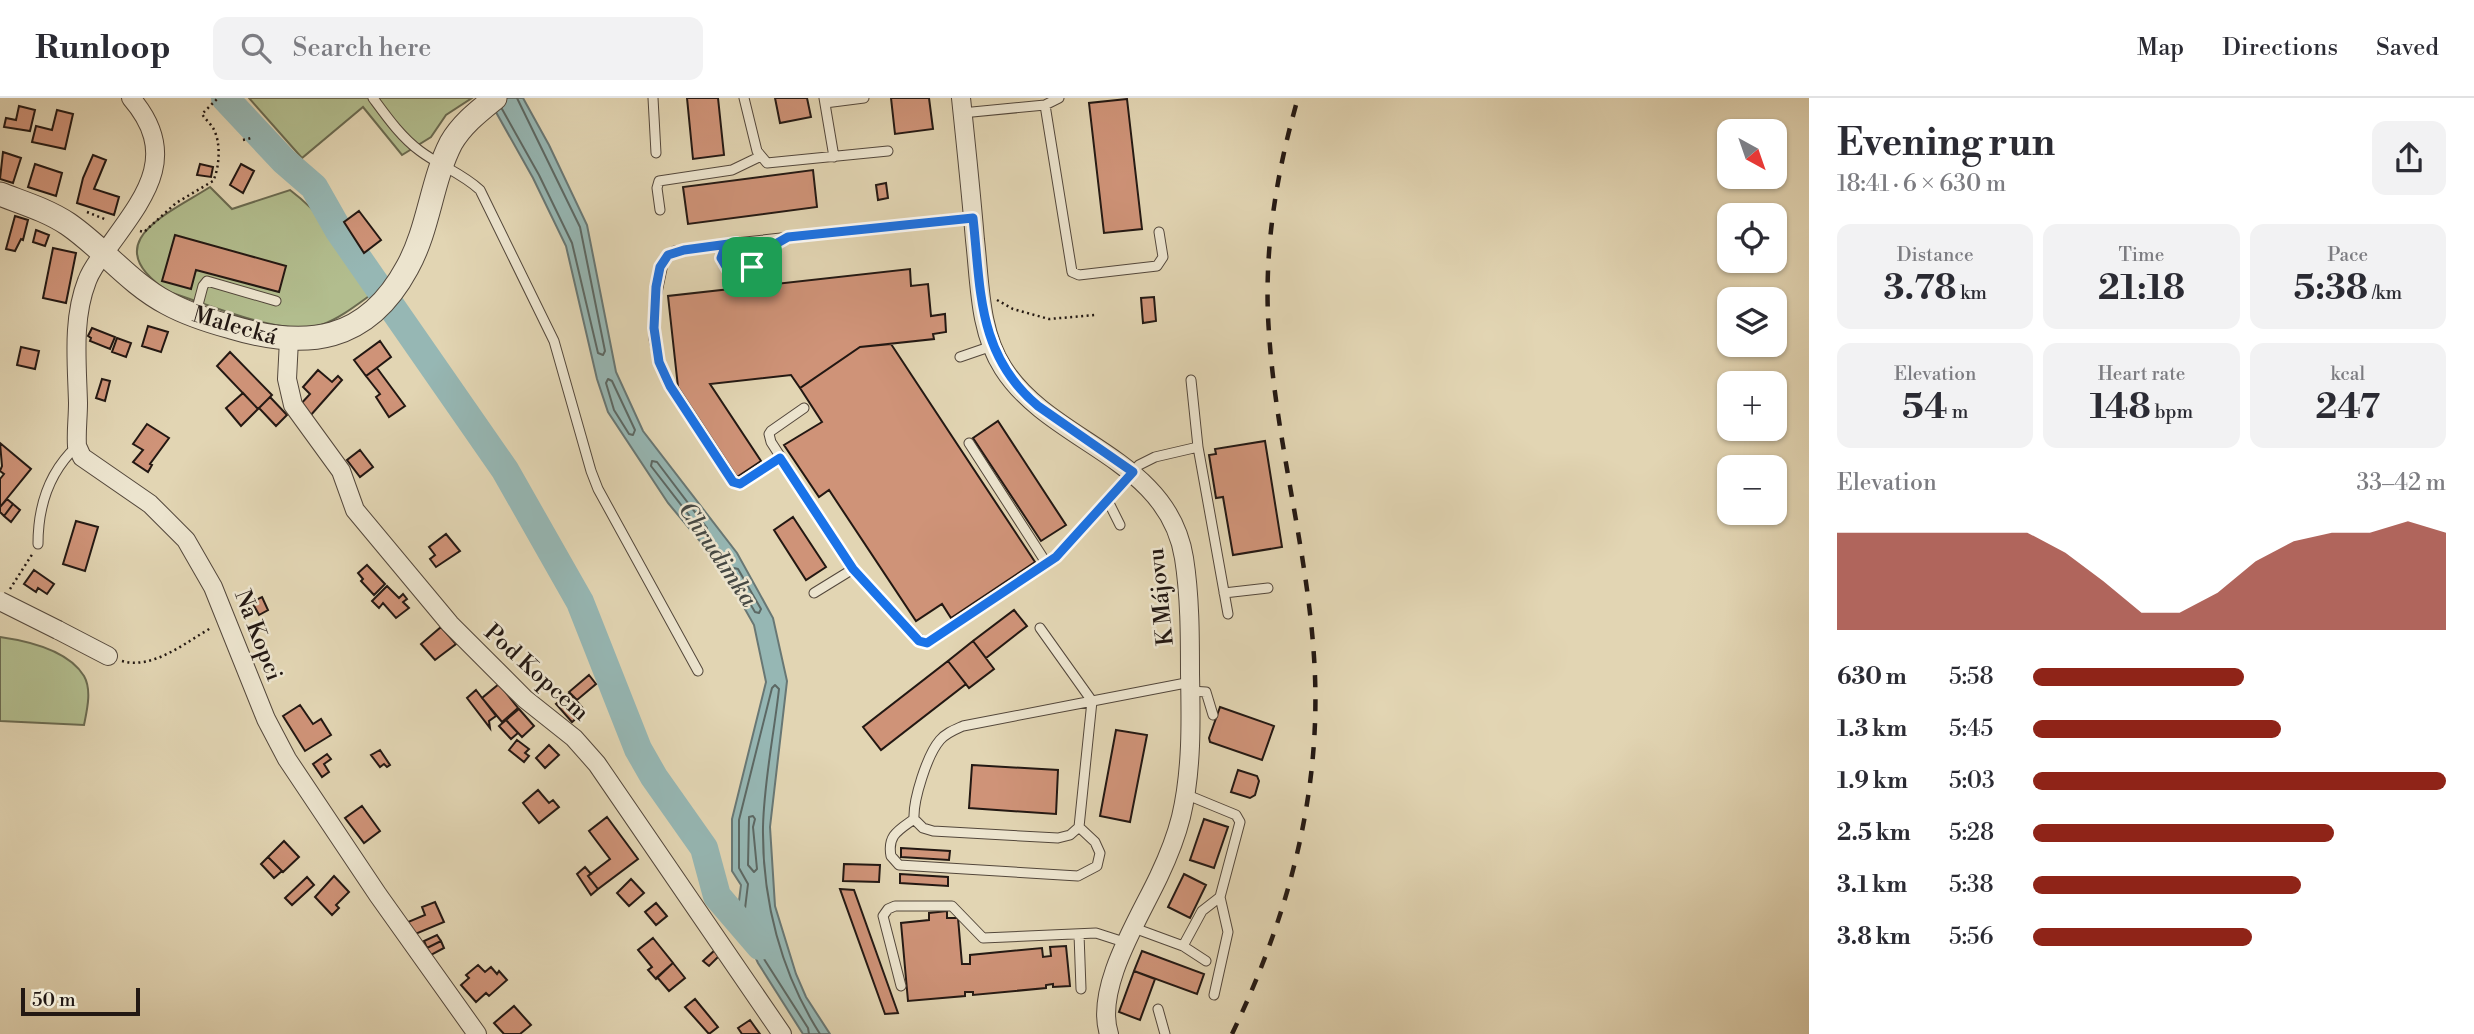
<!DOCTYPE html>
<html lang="en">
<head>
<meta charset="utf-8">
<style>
  body { margin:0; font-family:"Libre Bodoni",serif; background:#f2f2f3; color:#2b2b33; height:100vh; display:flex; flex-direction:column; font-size:26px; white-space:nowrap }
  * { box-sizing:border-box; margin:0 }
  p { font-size:23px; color:#7c7c81 }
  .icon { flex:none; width:38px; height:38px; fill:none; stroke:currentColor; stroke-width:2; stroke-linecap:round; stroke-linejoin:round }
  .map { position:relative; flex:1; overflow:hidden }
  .side { display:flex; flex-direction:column; background:#fff; width:665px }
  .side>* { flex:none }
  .needle { width:46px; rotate:140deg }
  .fabs { position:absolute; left:1717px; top:21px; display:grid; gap:14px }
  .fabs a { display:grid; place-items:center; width:70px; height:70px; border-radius:14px; background:#fff; box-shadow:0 2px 5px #0004; font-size:35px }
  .scale { position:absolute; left:21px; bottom:18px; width:119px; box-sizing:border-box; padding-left:7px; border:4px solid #231813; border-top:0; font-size:19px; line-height:24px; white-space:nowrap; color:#231813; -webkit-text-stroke:5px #ece4ce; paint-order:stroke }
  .pin { position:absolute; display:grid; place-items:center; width:60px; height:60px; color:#fff; margin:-30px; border-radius:14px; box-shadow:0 4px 10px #0006 }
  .round { display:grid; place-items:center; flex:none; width:74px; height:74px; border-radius:14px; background:#f2f2f3 }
  .head { display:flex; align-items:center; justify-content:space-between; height:119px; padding:0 28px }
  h1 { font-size:38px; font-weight:700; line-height:52px }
  .metrics { display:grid; grid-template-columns:repeat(3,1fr); gap:10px; height:119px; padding:7px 28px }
  .metrics div { display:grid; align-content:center; border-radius:14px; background:#f2f2f3; text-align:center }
  .metrics b { font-size:35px; font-weight:700 }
  .metrics small { font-size:19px; font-weight:400 }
  .metrics p { font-size:19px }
  .chart { height:196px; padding:14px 28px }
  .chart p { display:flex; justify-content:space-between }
  .chart svg { width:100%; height:126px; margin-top:7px; fill:#8f2418; opacity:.7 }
  ul { padding:0 28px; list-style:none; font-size:23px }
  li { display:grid; grid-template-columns:112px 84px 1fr; align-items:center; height:52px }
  li i { height:18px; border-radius:9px; background:#8f2418 }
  header { display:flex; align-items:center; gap:42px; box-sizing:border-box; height:98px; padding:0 35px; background:#fff; border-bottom:2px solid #e1e1e2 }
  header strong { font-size:33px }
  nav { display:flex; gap:38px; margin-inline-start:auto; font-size:24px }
  .search { width:490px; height:63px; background:#f2f2f3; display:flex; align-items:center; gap:18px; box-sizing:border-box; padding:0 24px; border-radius:14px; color:#7c7c81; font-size:26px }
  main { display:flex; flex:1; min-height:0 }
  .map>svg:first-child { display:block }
  .green { fill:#b2bd8e; stroke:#6a6a50; stroke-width:2 }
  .water { fill:#96b7b4; stroke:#687774; stroke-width:2 }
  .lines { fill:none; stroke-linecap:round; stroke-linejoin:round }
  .shore { stroke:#5c6864; stroke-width:2 }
  .river { stroke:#96b7b4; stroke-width:28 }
  .building { fill:#cf9378; stroke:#231813; stroke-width:2 }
  .service-casing { stroke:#53473b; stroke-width:11 }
  .minor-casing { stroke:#53473b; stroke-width:20 }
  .tertiary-casing { stroke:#53473b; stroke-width:25 }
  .path { stroke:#231813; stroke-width:2.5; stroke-dasharray:2 3.5; stroke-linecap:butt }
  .service { stroke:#ece4ce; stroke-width:9 }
  .minor { stroke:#ece4ce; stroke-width:18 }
  .tertiary { stroke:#ece4ce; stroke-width:23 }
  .rail { stroke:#231813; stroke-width:4.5; stroke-dasharray:12 12; stroke-linecap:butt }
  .minor-bridge-casing { stroke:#53473b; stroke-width:20; stroke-linecap:butt }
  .minor-bridge { stroke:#ece4ce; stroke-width:18 }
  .route-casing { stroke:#fff; stroke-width:14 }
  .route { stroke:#1a73e8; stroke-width:9 }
  .labels { text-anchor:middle; stroke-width:5; stroke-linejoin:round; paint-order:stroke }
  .street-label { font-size:23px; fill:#231813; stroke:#ece4ce }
  .water-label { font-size:24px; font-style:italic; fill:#464843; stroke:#ece4ce }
</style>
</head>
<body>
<header>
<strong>Runloop</strong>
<div class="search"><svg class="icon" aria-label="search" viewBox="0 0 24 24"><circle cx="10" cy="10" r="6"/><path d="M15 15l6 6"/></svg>Search here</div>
<nav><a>Map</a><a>Directions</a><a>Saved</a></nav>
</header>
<main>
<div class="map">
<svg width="1809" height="936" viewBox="0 0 1809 936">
  <rect width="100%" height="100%" fill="#e2d5b3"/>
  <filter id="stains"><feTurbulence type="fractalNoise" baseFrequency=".00286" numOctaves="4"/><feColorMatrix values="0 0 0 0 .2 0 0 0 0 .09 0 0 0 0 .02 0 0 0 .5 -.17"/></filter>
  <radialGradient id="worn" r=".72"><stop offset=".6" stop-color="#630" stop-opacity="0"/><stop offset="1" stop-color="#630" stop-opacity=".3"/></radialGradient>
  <path class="green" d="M249,0H472L446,17L431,39L402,57L363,9L302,60Z
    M210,89L232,111L290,92C326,119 350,156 376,193C359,205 341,220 321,227C281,239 208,206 169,194C94,145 168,116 210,89Z
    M0,539C28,543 68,552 84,578C92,592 87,612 84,627L0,623Z"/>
  <path class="water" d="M488,0H523L549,47L587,127L616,274L643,333L737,455L773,520L787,583L770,729L775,808L796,876L806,899L830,936H803L758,865L737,819L741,787L732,773V721L766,584L754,527L720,467L668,405L608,314L597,281L566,148L533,80Z"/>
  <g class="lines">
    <path class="shore" d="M502,11L539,77L572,145L598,255L603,257L605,253L580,129L517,0
      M608,281L612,283L635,332L633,337L629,336L614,312L606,285Z
      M652,363L657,364L707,430V435L702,434L651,368Z
      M734,470L738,471L761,511L759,515L755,514L732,475Z
      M749,719L753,718L755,721L753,729L757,771L754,774L748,767Z
      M809,936L808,930L764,861L744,819L748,786L739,770V722L772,590L775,587L779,591C774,636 764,683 763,729C762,802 781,875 820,936"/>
    <path class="river" d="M225,0L284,63L314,89L339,133L505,372L580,504L638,651L654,679L704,750L717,798L760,848"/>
  </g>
  <path class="building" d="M687,0H718L724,57L693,61Z
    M775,0H807L811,19L780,25Z
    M891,0H929L933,31L895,36Z
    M1127,1L1142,131L1104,135L1089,5Z
    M19,8L35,12L30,33L4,29L6,20L16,22Z
    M57,12L73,16L65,51L32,44L36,28L52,32Z
    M3,54L21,60L13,85L0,81Z
    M93,57L106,62L94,91L119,99L114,117L77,105L83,80Z
    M35,66L62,75L56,98L28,89Z
    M200,66L213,69L211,79L197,77Z
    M241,66L254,73L243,95L230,87Z
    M813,72L817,109L688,126L683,89Z
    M886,85L888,100L878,102L876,87Z
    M359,113L381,142L364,155L344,124Z
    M15,118L28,122L23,142L21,141L15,153L6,151Z
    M36,132L49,137L45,148L33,144Z
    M175,137L286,168L279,194L196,172L191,191L162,183Z
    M53,150L76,155L66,205L43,200Z
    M910,171L911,188L928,186L931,218L945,216L946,234L933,236L934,241L860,249L800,290L791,277L710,286L761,363L737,379L678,289L668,198Z
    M1154,199L1156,223L1143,225L1141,200Z
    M148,228L168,234L161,254L142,248Z
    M92,230L115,239L110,251L90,243L91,240L88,238Z
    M117,240L131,245L126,259L112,254Z
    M380,243L391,259L366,278L354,262Z
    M891,246L1035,464L951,520L942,506L916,523L829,392L819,399L784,347L822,324L800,290L860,249Z
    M21,249L39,253L35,271L17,267Z
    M230,254L272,297L258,311L217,268Z
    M377,270L405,308L389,319L376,299L380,296L366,278Z
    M318,272L332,284L338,278L342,282L310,318L299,308L310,296L303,289Z
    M102,281L110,283L105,303L96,300Z
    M243,295L258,311L241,328L226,310Z
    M270,299L287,317L276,328L259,310Z
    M998,323L1066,427L1041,443L973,340Z
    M147,326L169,340L150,366L152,367L148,374L133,364L143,352L133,346Z
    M1265,343L1282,449L1233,457L1223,399L1216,400L1209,357L1216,356L1215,351Z
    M0,345L31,371L0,409V381L4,376L0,373L2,368Z
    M360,352L373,369L360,379L347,362Z
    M7,401L13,406L4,418L0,414V409Z
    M13,406L20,412L11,424L4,418Z
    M793,419L826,469L806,482L774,432Z
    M76,423L98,429L85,473L63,466Z
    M446,436L460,453L436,469L430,461L435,457L429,449Z
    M367,467L385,486L374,497L361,483L363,481L358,475Z
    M34,472L54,486L47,496L38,490L36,494L24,486Z
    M387,488L399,500L403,496L407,501L403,504L409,510L396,520L383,505L379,510L372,503Z
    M262,499L268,512L259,517L252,504Z
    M1014,512L1027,528L986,560L973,543Z
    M441,529L456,546L435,562L421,546Z
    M973,543L994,571L969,590L948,563Z
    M948,563L966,586L881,652L863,629Z
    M589,577L596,586L577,602L569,594Z
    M499,586L518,610L502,624L482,600Z
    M476,592L496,618L489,623L490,630L467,600Z
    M570,595L585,613L572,624L556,606Z
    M300,607L313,626L321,621L331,637L305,653L283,618Z
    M1220,609L1274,628L1262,662L1210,644L1209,640Z
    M519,611L534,628L522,639L506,622Z
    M506,622L518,635L511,641L499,628Z
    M1116,632L1147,637L1130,724L1100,718Z
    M517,642L529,651L525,655L529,658L524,664L509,652Z
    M549,647L559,657L545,670L536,660Z
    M380,652L390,667L387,669L384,666L380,669L371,657Z
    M327,656L331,661L324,666L329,674L322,679L313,666Z
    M972,667L1058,672L1056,716L969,710Z
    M1238,672L1257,678L1259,683L1255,697L1250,700L1231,694Z
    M538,692L549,705L553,702L559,709L539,725L523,705Z
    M362,708L380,733L364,745L345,720Z
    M607,719L638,761L598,791L588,778L610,761L589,733Z
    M1204,721L1228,729L1214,770L1190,762Z
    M284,743L299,759L283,774L268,759Z
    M901,750L950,753L949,762L901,759Z
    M268,759L282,773L274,780L261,766Z
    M844,766L880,767L879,784L843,783Z
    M585,769L591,776L588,778L598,791L591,797L577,776Z
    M900,776L948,779V788L900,785Z
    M1184,776L1206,787L1190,820L1168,809Z
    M334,778L349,794L336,807L339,810L332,817L315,799Z
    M307,779L314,787L292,807L285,800Z
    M631,781L644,795L629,808L617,795Z
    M840,791L854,792L898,915L885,916Z
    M435,804L444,824L413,837L408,824L425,817L422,809Z
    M656,805L667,818L656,827L645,814Z
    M947,813V820H958L962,866H970V857L1042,850L1043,859L1051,858L1050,849L1066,848L1070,888L1053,889V886L1046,887V890L973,897V894H965V898L908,903L901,825L929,822V815Z
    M437,837L441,843L427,850L424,843Z
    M653,840L673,865L656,881L648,872L652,869L638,852Z
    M441,843L444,850L431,857L427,850Z
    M715,852L720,857L709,868L703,863Z
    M1142,853L1204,876L1197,896L1134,873Z
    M673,865L685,880L669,893L657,879Z
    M478,867L485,874L491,869L497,876L499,873L507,882L489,898L486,895L476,904L461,887L469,880L466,877Z
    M1134,873L1155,881L1140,922L1119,914Z
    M695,901L718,929L709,936L685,909Z
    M514,908L531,927L520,936H504L494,925Z
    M750,922L760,936H742L738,930Z"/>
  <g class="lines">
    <g class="service-casing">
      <path id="service" d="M373,0C387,19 401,39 420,53C440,68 462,75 480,92L554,243L591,373L598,391L698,573
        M653,0L656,55
        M744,0L757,53L767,65L888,53
        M824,0L834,59
        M825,5L864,0
        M1045,7L1072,174L1079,177L1157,168L1163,159L1159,134
        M962,15L1045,7L1059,0
        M660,112L657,90L659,83L732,72L759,59
        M788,139C781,143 773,146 767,152C755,164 748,179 728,172L722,164L724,152L736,145L973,119
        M736,145L675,153L664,161L654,209V241L659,264L678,302L733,384L740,386L780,361
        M195,218L203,188L207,183L276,203
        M960,259L992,248
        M1191,282L1198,349
        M804,310L771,333L769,336L771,344L853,471L923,545L932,543L1056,459L1139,367L1155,359L1198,349L1228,516
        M969,345L1047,466
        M1108,403L1120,427
        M38,446C38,409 49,374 77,348
        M814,495L853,471
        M1224,495L1268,490
        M1040,530L1092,603L1079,729L1070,737L1058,740L933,733L923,730L914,721C913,702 927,657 940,642C946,635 954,632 963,628C1039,614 1115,598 1191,584
        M1191,593L1206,594L1213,617
        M914,721C899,732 887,737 891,758L899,767L1078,778L1097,768L1100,755L1095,744L1079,729
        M1134,830L1183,848L1202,813L1220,799L1240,724L1236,717L1185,696
        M1079,836L1081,891
        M1183,848L1206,863
        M901,888L883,818L888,811L895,808H952L983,840L1096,835L1127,845
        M1214,897L1228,834L1220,799
        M1158,911L1165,936"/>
    </g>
    <g class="minor-casing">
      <path id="minor" d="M131,0C179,56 147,96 110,147C102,158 92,169 87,183C72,221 77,265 78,305C78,320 76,334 77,348L82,359L150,406L186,442L213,489L266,621L287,661L378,797L477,936
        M961,0C966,47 971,95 975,142C980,185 979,233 1003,270C1051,346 1168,359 1184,460C1190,498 1190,538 1190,576C1191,623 1192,673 1181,719C1176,739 1168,759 1159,778C1140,819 1094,890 1109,936
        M289,242L287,281L293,307L341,373L355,412L450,526L525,601L574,640L597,666L782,936
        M58,532L108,558"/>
    </g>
    <g class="tertiary-casing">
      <path id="tertiary" d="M0,96C23,105 47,112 68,126C103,150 129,185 167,205C187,216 209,223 231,229C307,252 367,244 407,170C429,131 431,84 451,45C462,26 479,13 495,0"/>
    </g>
    <path class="path" d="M243,42L251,40
      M87,114L107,122
      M140,133L144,134L176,105L213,83C220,69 221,43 213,30C210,25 205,21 202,16L218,0
      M997,202L1013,211L1049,221L1095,217
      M10,491L33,455
      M122,563C153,572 186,544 211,530"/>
    <use href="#service" class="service"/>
    <use href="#minor" class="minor"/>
    <use href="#tertiary" class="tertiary"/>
    <path class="rail" d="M1232,936C1289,817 1323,692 1314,559C1307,450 1276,343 1269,235C1263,155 1276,76 1298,0"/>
    <g class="minor-bridge-casing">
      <path id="minor-bridge" d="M0,503L58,532"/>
    </g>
    <use href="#minor-bridge" class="minor-bridge"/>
  </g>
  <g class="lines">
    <g class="route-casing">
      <path id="route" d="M973,120C981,192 977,257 1038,308L1133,374L1056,459L927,545L919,543L853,471L780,360L740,386L733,384L670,288L659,264L654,230L656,189L660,169L668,157L684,152L736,145L724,152L721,160L728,172C748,179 755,164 767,152C773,147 781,143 788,139Z"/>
    </g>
    <use href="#route" class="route"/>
  </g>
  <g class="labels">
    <g class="street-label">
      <text transform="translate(235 227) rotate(16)" y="8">Malecká</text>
      <text transform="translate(1160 499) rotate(-96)" y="8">K Májovu</text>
      <text transform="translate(259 537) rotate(69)" y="8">Na Kopci</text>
      <text transform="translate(537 574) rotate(42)" y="8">Pod Kopcem</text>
    </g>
    <g class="water-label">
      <text transform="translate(718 456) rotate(56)" y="8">Chrudimka</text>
    </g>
  </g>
  <rect width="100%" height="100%" filter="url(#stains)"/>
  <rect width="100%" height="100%" fill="url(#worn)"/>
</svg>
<div class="fabs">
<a><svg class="needle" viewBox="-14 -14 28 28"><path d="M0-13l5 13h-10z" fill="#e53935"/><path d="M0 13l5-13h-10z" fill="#7c7c81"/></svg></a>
<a><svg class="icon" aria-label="locate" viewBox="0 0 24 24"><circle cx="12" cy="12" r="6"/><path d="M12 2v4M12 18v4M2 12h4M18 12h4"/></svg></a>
<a><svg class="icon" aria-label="layers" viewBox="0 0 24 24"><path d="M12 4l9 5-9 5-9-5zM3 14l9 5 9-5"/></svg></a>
<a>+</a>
<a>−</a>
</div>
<div class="scale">50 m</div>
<div class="pin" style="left:752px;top:169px;background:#1e9e55"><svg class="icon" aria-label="arrive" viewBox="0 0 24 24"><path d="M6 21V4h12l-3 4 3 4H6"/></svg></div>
</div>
<section class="side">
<div class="head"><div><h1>Evening run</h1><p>18:41 · 6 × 630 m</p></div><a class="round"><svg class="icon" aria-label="share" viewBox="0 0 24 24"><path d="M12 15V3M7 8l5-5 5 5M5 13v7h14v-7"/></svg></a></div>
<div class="metrics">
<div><p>Distance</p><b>3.78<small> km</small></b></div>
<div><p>Time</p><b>21:18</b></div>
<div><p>Pace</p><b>5:38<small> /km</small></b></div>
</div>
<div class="metrics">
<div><p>Elevation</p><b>54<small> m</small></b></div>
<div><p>Heart rate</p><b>148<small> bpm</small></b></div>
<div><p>kcal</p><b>247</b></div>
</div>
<div class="chart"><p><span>Elevation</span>33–42 m</p>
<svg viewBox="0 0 160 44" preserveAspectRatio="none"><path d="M0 44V10L10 10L20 10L30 10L40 10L50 10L60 17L70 27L80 38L90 38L100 31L110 20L120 13L130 10L140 10L150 6L160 10V44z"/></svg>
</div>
<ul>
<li><b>630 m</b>5:58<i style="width:51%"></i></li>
<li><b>1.3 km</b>5:45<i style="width:60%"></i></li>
<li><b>1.9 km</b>5:03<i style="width:100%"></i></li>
<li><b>2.5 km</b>5:28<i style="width:73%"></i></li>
<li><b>3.1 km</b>5:38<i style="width:65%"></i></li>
<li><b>3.8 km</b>5:56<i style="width:53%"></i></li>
</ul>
</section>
</main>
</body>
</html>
